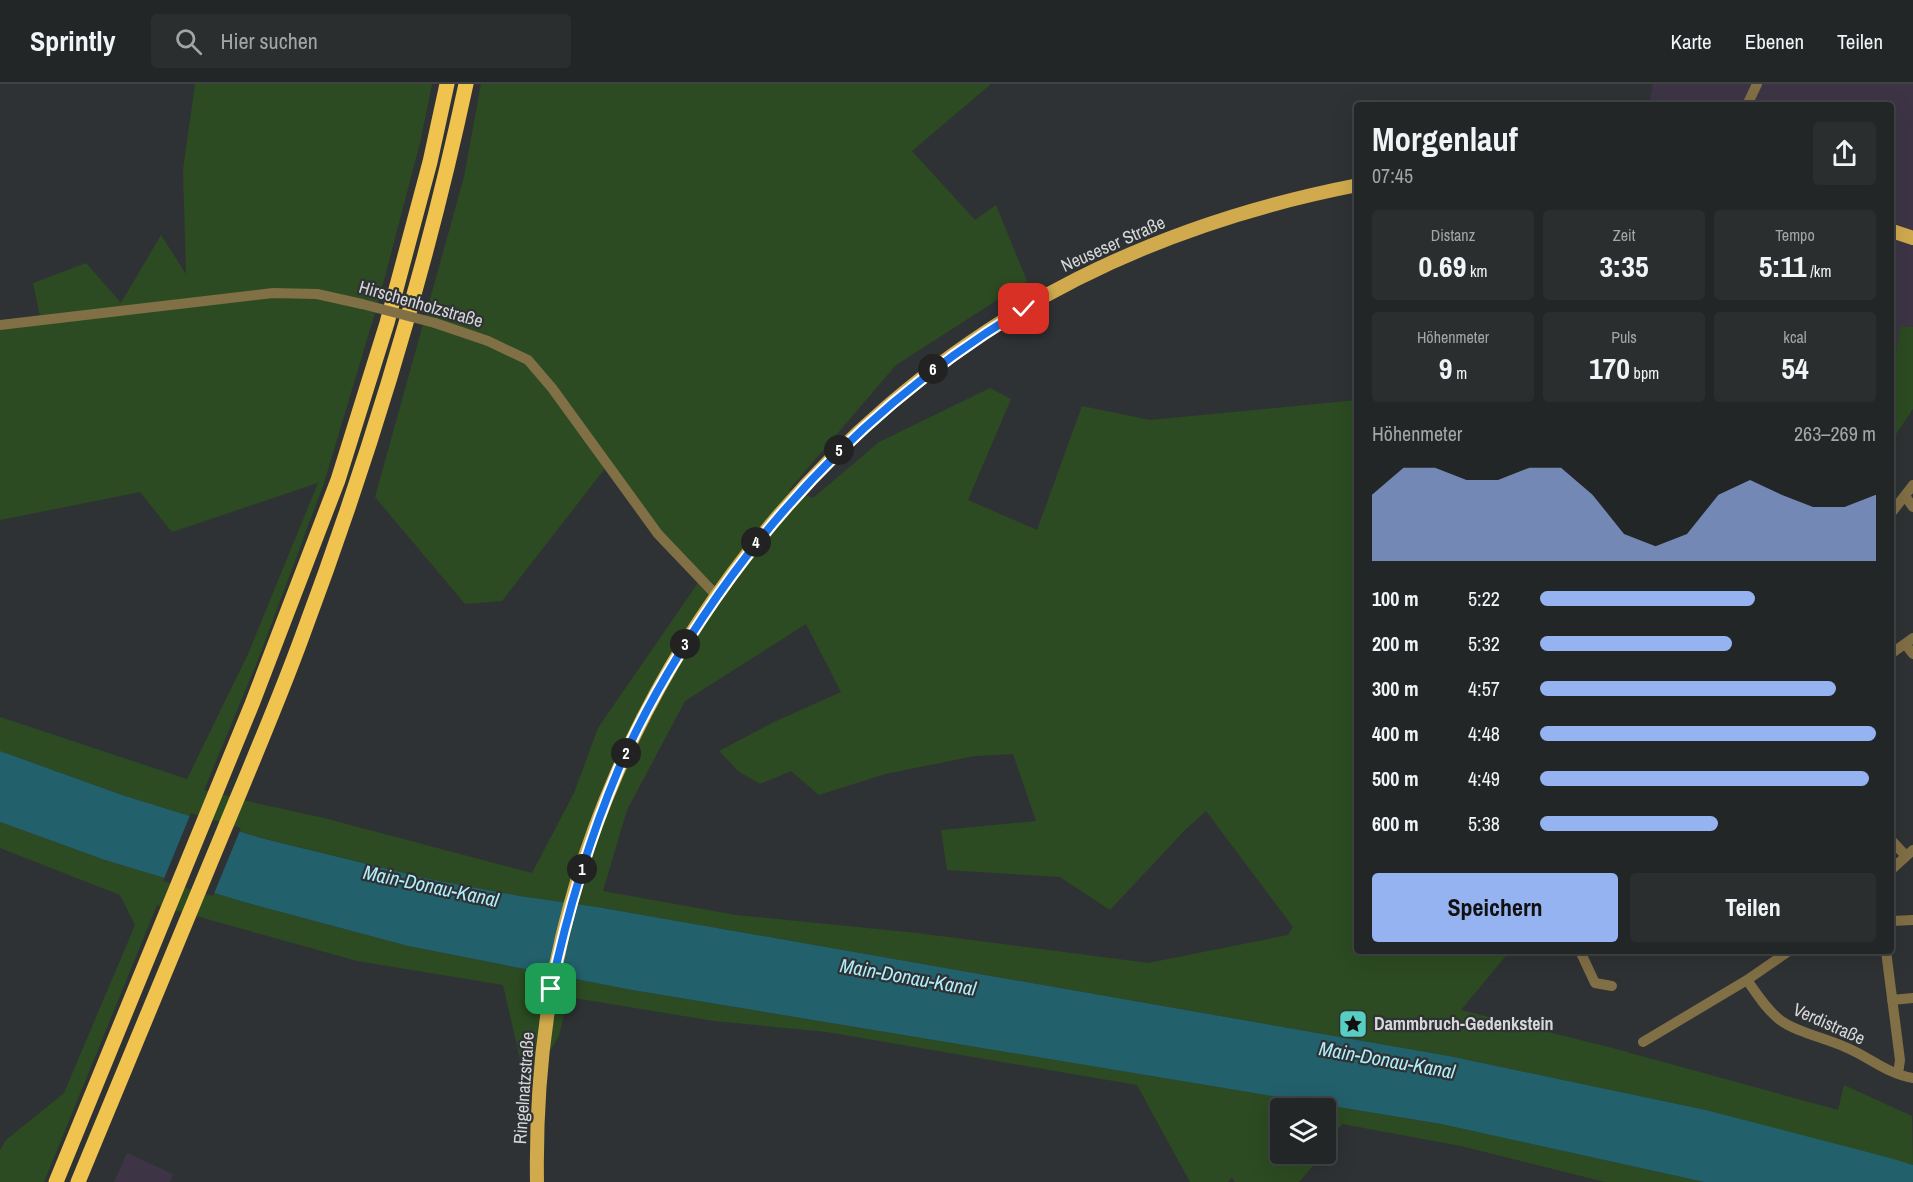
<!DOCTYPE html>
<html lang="de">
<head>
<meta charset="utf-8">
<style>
  body { margin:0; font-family:"Archivo Narrow",sans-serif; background:#2b2e2f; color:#f1f3f6; height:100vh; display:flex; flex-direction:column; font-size:22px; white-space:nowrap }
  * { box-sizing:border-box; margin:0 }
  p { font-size:20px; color:#a3a5a7 }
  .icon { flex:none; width:33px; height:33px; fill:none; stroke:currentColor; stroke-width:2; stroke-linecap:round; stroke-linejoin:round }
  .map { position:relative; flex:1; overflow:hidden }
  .details { position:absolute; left:1354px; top:18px; width:540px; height:852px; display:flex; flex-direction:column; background:#232627; border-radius:6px; box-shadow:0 6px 24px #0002,0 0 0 2px #404344 }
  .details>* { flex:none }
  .buttons { position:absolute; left:1270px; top:1014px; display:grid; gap:12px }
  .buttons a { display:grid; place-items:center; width:66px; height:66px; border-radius:6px; background:#232627; box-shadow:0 6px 24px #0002,0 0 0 2px #404344; font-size:30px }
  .pin { position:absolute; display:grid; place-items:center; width:51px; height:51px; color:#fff; margin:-26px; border-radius:12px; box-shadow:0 3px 9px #0006 }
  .km { position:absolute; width:30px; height:30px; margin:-15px; border-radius:50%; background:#222; color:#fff; font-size:16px; line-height:30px; text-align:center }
  .round { display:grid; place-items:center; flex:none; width:63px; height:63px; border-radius:6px; background:#2b2e2f }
  .head { display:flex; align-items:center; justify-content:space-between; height:102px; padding:0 18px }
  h1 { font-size:33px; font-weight:800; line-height:45px }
  .figures { display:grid; grid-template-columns:repeat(3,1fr); gap:9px; height:102px; padding:6px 18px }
  .figures div { display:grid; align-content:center; border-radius:6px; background:#2b2e2f; text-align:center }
  .figures b { font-size:30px; font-weight:800 }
  .figures small { font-size:16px; font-weight:400 }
  .figures p { font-size:16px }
  .chart { height:168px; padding:12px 18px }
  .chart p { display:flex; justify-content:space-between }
  .chart svg { width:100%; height:108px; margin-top:6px; fill:#95b2f1; opacity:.7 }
  .primary-button { display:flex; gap:12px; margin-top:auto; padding:12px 18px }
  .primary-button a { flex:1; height:69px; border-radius:6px; background:#95b2f1; color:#111; font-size:24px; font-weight:800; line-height:69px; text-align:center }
  .primary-button a+a { background:#2b2e2f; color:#f1f3f6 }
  ul { padding:0 18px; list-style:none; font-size:20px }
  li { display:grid; grid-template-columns:96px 72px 1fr; align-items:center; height:45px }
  li i { height:15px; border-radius:8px; background:#95b2f1 }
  header { display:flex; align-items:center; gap:36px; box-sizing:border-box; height:84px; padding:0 30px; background:#232627; border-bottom:2px solid #404344 }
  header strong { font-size:28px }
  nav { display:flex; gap:33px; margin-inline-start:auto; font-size:21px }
  .search { width:420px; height:54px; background:#2b2e2f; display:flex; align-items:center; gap:15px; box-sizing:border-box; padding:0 21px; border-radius:6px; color:#a3a5a7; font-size:22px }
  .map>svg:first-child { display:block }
  .industrial { fill:#3d3545 }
  .green { fill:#2c4b22; fill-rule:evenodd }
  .water { fill:#22606b }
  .pier { fill:#2f3234 }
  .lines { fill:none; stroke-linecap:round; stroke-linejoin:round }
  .minor { stroke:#816f45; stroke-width:10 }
  .major { stroke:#d0aa4d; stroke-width:14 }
  .highway { stroke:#f0c24e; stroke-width:15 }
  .minor-bridge { stroke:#816f45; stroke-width:10 }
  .route-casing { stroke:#fff; stroke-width:12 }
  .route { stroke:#1a73e8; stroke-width:8 }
  .labels { text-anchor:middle; stroke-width:4.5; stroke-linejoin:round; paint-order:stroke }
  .street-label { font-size:18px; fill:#d6d7d9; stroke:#2f3234 }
  .poi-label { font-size:18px; font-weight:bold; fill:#d6d7d9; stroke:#2f3234; text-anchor:start }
  .water-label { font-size:20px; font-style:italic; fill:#afeffc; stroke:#2f3234 }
</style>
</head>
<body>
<header>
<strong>Sprintly</strong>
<div class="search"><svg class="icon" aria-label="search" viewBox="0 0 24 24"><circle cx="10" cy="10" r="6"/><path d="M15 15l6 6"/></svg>Hier suchen</div>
<nav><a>Karte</a><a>Ebenen</a><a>Teilen</a></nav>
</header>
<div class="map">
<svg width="1913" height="1098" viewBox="0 0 1913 1098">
  <rect width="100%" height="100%" fill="#2f3234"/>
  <path class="industrial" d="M1653,0H1913V243L1900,242L1893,290H1892V21H1649Z
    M127,1069L173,1090L170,1098H114Z"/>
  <path class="green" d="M195,0H432L420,59L378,219L324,399L258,576L204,706L251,718L324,734L532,789L574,709L598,644L702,493L660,448L610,378L502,517L465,520L375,413L464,93L481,0H991L912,67L975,136L996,121L1027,197L896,281L789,406L813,414L879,358L990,304L1011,315L968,416L1037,446L1082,322L1150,336L1357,316L1358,867H1510L1461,926L1612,964L1838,1026L1844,1001L1912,1032L1913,1081L1706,1026L1449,972L597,823L520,812L424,794L262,754L122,711L0,667V633L187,695L248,570L318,399L172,448L140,408L0,436V236L40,232L33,199L86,179L121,219L161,151L186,190L183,86ZM806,540L841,608L774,638L719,667L738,687L760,700L791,687L819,711L885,690L975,672L1013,670L1036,737L941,746L947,786L1060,793L1110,826L1185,746L1206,727L1293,843L1288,851L1148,879L917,849L736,831L603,807L627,726L685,617Z
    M1900,242L1913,243V325L1892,356V290H1893Z
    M0,738L105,776L244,818L408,862L632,906L1441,1040L1704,1098H1605L1461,1062L1342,1040L1326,1063V1024H1281V1070H1322L1312,1083L1299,1098H1235L1232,1094L1228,1098H1190L1137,1001L827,948L714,937L568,913L559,952L527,1005L503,901L357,877L157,821L44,1098H0V1066L6,1056L64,1009L135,841L120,811L0,764Z"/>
  <path class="water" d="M0,667L122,711L261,754L424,794L520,812L597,823L1449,972L1706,1026L1890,1074L1913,1081V1098H1704L1441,1040L632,906L408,862L244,818L105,776L0,738Z"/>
  <path class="pier" d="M191,729L241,744L213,812L163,797Z"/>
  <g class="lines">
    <path class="minor" d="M1747,21L1757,0
      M435,239L488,257L528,276L552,304L658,450L717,512
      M0,241L273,209L317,210L362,220
      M1905,412L1913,423
      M1892,428L1913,401
      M1905,560L1913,570
      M1892,569L1913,554
      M1892,757L1906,772
      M1892,785L1913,766
      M1892,837L1913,836
      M1580,867L1595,899L1612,902
      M1886,867L1900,976L1898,990
      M1747,896C1757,910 1766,925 1780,936C1796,948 1825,954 1845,963C1868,972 1887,990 1913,994
      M1892,916L1913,914
      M1643,958L1747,896L1789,867"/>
    <path class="major" d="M1892,147L1913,154
      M537,1098C536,1035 540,971 551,908C602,609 807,331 1077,195C1166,150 1260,120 1358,101"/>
    <path class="highway" d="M56,1098L252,620L338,396L387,239L430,78L447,0
      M78,1098C127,981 176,864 224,746C251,681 279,616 303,550C370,371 426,187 466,0"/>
    <path class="minor-bridge" d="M362,220L435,239"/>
  </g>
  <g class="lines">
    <g class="route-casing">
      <path id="route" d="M551,905C567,829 589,755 619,684C642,631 671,581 703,533C788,405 893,304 1024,225"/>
    </g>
    <use href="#route" class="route"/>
  </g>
  <defs>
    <g id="sight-square" transform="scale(1.5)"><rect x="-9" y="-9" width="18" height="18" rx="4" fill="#57cec1" stroke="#2f3234"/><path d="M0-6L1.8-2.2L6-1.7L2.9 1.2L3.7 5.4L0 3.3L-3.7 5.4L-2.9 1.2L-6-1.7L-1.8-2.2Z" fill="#111"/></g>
  </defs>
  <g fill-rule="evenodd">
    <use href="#sight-square" x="1353" y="940"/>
  </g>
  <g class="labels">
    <g class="street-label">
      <text transform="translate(1113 160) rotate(-24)" y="6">Neuseser Straße</text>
      <text transform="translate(421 220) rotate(16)" y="6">Hirschenholzstraße</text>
      <text transform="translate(1829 940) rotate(24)" y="6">Verdistraße</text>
      <text transform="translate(524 1004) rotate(-86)" y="6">Ringelnatzstraße</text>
    </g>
    <g class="poi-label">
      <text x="1374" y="946">Dammbruch-Gedenkstein</text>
    </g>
    <g class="water-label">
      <text transform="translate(431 802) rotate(12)" y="7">Main-Donau-Kanal</text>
      <text transform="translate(908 893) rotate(10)" y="7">Main-Donau-Kanal</text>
      <text transform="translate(1387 976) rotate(10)" y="7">Main-Donau-Kanal</text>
    </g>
  </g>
</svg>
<div class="buttons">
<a><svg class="icon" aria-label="layers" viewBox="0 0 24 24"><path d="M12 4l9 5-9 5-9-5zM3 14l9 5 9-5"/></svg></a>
</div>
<div class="pin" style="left:551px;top:905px;background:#1e9e55"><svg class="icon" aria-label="arrive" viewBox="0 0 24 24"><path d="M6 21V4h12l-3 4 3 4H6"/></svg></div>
<div class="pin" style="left:1024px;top:225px;background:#d93025"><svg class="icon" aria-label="check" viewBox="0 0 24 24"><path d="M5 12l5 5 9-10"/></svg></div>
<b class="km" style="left:582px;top:785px">1</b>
<b class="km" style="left:626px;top:669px">2</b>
<b class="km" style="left:685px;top:560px">3</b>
<b class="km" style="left:756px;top:458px">4</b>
<b class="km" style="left:839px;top:366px">5</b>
<b class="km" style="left:933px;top:285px">6</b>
<section class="details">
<div class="head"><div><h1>Morgenlauf</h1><p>07:45</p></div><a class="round"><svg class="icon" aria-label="share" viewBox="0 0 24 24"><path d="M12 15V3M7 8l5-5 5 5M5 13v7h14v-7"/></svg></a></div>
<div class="figures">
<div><p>Distanz</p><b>0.69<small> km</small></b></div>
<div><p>Zeit</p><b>3:35</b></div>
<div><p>Tempo</p><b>5:11<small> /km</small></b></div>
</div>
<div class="figures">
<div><p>Höhenmeter</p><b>9<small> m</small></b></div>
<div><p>Puls</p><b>170<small> bpm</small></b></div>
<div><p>kcal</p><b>54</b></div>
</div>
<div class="chart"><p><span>Höhenmeter</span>263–269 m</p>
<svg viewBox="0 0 160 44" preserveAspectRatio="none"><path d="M0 44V17L10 6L20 6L30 11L40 11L50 6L60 6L70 17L80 33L90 38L100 33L110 17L120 11L130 17L140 22L150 22L160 17V44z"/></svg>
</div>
<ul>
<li><b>100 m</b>5:22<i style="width:64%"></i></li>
<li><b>200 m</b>5:32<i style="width:57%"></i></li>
<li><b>300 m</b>4:57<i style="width:88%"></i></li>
<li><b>400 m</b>4:48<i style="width:100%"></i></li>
<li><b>500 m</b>4:49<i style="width:98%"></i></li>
<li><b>600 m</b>5:38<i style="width:53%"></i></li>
</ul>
<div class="primary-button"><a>Speichern</a><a>Teilen</a></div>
</section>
</div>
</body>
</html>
